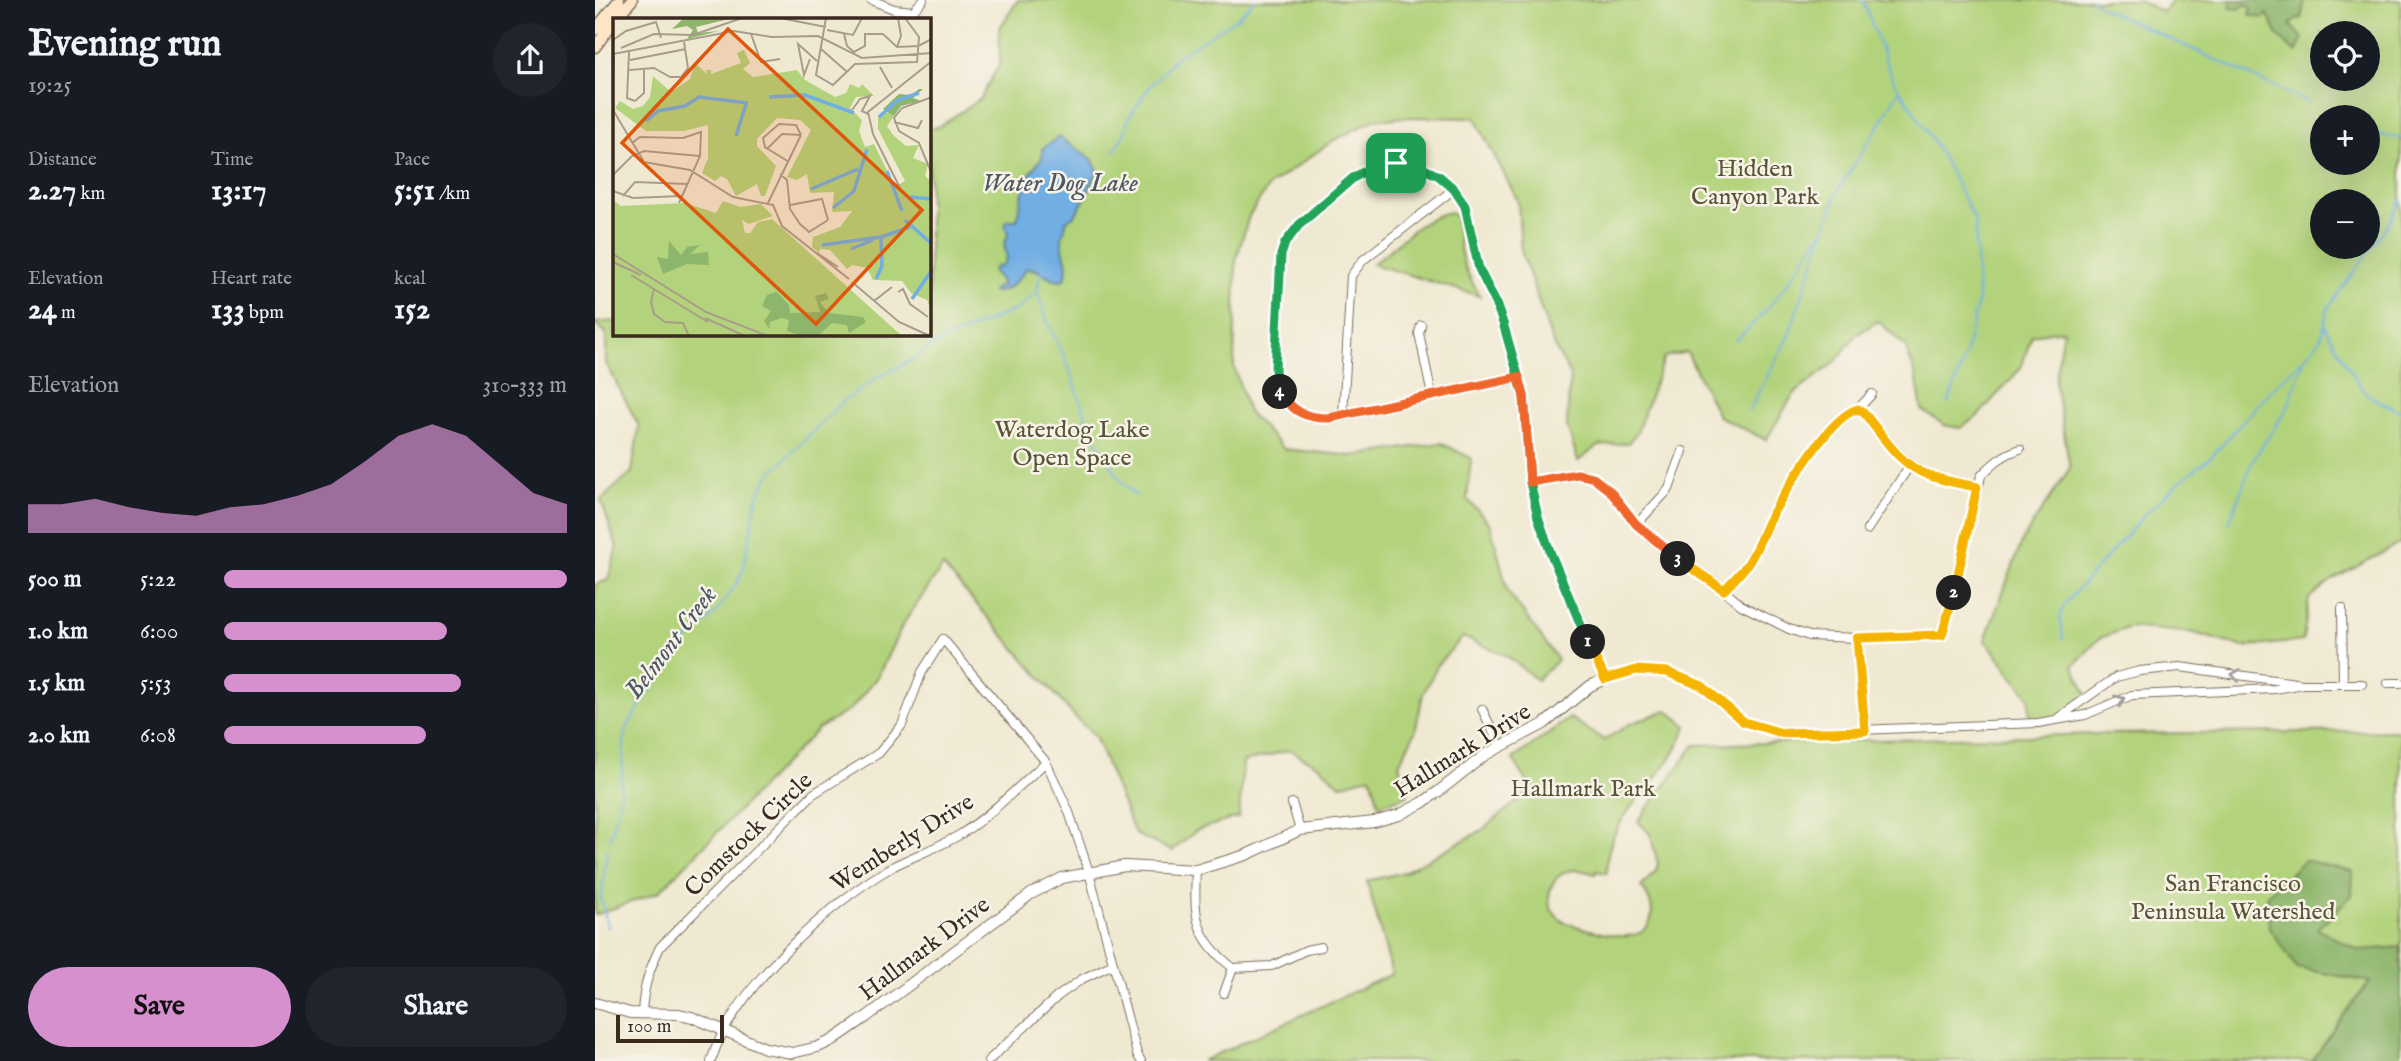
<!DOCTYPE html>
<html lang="en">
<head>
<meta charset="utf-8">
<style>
  body { margin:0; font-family:"IM FELL English",serif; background:#20242c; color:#f1f3f6; height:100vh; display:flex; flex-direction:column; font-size:26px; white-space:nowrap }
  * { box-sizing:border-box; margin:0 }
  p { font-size:23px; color:#9ea1a6 }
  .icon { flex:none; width:38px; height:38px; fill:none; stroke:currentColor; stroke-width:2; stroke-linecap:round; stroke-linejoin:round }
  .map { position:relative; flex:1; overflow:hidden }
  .drawer { display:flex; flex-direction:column; background:#171b24; width:595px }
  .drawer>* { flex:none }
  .fabs { position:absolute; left:1715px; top:21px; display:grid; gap:14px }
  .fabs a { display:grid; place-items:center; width:70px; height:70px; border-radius:50%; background:#171b24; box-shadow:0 7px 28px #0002; font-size:35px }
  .scale { position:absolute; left:21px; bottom:18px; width:108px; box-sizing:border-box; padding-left:7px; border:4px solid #3b2a1e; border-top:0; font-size:19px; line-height:24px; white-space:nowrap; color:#3b2a1e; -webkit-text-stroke:5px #f7f3e8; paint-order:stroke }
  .pin { position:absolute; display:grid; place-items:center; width:60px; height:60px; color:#fff; margin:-30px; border-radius:14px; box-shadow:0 4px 10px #0006 }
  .km { position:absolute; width:35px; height:35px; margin:-18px; border-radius:50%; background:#222; color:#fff; font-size:19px; line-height:35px; text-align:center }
  .round { display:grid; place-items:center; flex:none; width:74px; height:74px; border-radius:37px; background:#20242c }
  .overview { display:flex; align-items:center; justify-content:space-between; height:119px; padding:0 28px }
  h1 { font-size:38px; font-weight:700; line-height:52px }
  .figures { display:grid; grid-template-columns:repeat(3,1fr); gap:10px; height:119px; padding:7px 28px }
  .figures div { display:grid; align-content:center }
  .figures b { font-size:30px; font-weight:700 }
  .figures small { font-size:19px; font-weight:400 }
  .figures p { font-size:19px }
  .chart { height:196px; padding:14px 28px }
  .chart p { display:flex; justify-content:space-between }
  .chart svg { width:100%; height:126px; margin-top:7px; fill:#d690ce; opacity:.7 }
  .action { display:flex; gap:14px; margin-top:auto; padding:14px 28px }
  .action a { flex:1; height:80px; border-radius:42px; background:#d690ce; color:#111; font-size:28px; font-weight:700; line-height:80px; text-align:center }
  .action a+a { background:#20242c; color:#f1f3f6 }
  ul { padding:0 28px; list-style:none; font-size:23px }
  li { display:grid; grid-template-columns:112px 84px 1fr; align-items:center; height:52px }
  li i { height:18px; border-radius:9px; background:#d690ce }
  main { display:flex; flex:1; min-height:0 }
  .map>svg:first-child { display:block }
  .green { fill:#b2d37b; stroke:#767e4c; stroke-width:2; fill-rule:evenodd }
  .forest { fill:#8db56b; stroke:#647044; stroke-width:2 }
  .water { fill:#71aee3; stroke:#566c80; stroke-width:2 }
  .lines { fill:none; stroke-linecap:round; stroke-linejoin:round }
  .stream { stroke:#71aee3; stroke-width:2 }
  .minor-casing { stroke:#7a6d5d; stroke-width:10 }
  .tertiary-casing { stroke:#7a6d5d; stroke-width:12 }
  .secondary-casing { stroke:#7a6d5d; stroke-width:13 }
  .minor { stroke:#fff; stroke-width:8 }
  .tertiary { stroke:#fff; stroke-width:10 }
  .secondary { stroke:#fde5c5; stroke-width:10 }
  .oneway { stroke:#a79f9a }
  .split-1-casing { stroke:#fff; stroke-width:14 }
  .split-2-casing { stroke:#fff; stroke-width:14 }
  .split-3-casing { stroke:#fff; stroke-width:14 }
  .split-4-casing { stroke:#fff; stroke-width:14 }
  .split-5-casing { stroke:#fff; stroke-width:14 }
  .split-1 { stroke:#22a559; stroke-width:9 }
  .split-2 { stroke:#f5b400; stroke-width:9 }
  .split-3 { stroke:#f5b400; stroke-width:9 }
  .split-4 { stroke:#f0652b; stroke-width:9 }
  .split-5 { stroke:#22a559; stroke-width:9 }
  .labels { text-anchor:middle; stroke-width:5; stroke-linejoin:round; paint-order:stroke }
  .park-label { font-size:24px; fill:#595435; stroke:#f7f3e8 }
  .street-label { font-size:24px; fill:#3b2a1e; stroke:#f7f3e8 }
  .water-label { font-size:26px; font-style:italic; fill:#4e5863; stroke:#f7f3e8 }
  .inset-river { fill:none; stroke:#71aee3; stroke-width:3.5 }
  .inset-road { fill:none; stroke:#a89d8a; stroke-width:2 }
  .view { fill:#df570d; fill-opacity:0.15; stroke:#df570d; stroke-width:3.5 }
  .inset-edge { fill:none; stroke:#3b2a1e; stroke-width:3.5 }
</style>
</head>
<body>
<main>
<section class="drawer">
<div class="overview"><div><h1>Evening run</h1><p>19:25</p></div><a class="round"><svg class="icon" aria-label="share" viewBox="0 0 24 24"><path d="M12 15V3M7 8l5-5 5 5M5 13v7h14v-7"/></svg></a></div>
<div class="figures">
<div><p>Distance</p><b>2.27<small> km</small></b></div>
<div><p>Time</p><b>13:17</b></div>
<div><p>Pace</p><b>5:51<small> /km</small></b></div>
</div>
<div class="figures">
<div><p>Elevation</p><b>24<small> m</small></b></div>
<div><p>Heart rate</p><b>133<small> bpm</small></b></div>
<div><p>kcal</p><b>152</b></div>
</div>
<div class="chart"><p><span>Elevation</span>310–333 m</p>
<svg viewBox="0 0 160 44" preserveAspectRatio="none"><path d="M0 44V34L10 34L20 32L30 35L40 37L50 38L60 35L70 34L80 31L90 27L100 19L110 10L120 6L130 10L140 20L150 30L160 34V44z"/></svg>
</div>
<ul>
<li><b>500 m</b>5:22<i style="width:100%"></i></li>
<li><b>1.0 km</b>6:00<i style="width:65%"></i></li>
<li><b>1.5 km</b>5:53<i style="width:69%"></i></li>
<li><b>2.0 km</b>6:08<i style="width:59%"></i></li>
</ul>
<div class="action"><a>Save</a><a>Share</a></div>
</section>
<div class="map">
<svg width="1806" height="1061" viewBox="0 0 1806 1061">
  <rect width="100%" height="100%" fill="#f7f3e8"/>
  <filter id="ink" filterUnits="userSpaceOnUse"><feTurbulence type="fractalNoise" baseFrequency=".0143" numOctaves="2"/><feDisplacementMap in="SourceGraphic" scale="14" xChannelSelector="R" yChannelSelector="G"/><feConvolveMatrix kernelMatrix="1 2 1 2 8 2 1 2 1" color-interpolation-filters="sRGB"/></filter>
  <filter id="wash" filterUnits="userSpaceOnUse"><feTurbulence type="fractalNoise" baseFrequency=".00686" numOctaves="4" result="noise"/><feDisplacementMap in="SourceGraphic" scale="28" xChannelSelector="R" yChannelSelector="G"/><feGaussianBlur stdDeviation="1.57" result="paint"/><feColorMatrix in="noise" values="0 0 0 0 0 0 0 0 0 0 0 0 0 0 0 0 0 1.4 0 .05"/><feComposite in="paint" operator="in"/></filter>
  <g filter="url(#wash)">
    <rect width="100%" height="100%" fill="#f0e9d2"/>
    <path class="green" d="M423,0H1542L1568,12L1578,0H1806V543L1737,580L1714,598L1708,641L1648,647L1599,633L1535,627L1505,638L1478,666L1493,697L1460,720L1443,723L1435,715L1434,697L1390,640L1428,539L1475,468L1460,381L1468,330L1437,335L1426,368L1383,416L1365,428L1349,425L1327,410L1321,375L1310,346L1283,321L1261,335L1240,362L1198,395L1171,440L1123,416L1092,352L1069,357L1042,432L1033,443L1003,446L983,461L972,426L975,374L958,344L926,250L923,201L880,118L813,117L779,120L739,140L674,186L654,216L641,260L639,366L653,412L689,449L757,456L846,443L876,458L872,499L895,524L913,592L963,660L942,680L911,655L868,637L843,664L828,694L820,732L804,764L813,795L784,805L776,776L745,785L726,767L695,750L648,762L644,817L602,830L577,851L540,834L500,736L481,718L348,566L308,624L283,676L256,709L223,729L64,892L0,915V585L13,580L22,547L6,500L37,472L44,426L11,363V333L0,323L19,321V334H334V129L345,126L386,98L405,63L404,29ZM1727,33H1773V79H1727ZM1727,117H1773V163H1727ZM1727,201H1773V247H1727Z
      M855,212L861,217C865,254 865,263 885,296L777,264C801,247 825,217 855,212Z
      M1072,710L1092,726C1087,736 1083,747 1077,756C1052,792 1008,826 1012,873L1001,871L1000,874C994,872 986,870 979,870C961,871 951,889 955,906C957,912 963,919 969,922C982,927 1020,938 1033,936C1061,933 1063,905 1046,887L1061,871L1063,863L1055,834L1043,821L1100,745L1504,734L1806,731V1061H607L797,974L772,881L809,872L886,831L937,789L918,759L975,718L1009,740L1035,724Z"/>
    <path class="forest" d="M1636,0H1710L1706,19L1702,18L1695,25L1708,38L1701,53L1684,37L1672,14L1668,18L1654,15L1656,8L1651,4L1644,9L1635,8Z
      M1710,860L1758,872L1757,895L1722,929L1763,950L1806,947V1061H1717L1760,1000L1775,982L1702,968L1674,928L1672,895Z"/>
    <path class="water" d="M464,137L497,159L503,171L488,202L480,215L471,221C471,228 468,231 467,238C466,252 476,262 470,279C454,283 448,268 432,268C424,279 412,294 397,292V290L407,285L404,278L397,271L402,266L406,268L412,257L409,245L413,235L410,223L412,220H422L428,192L436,172L447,158V149Z"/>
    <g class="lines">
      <path class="stream" d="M1268,0L1297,78L1342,147L1380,220L1383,300L1370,356L1353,404
        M1496,0L1508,8L1713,102
        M1773,130L1790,136L1806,138
        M519,151L529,135L533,120L550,93L579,59L643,17L660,0
        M1806,200L1794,223L1733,308L1729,325L1763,383L1774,396L1806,412
        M442,291L452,321L474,367L496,432L526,481L541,496
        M1140,341C1179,307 1199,275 1226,233
        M1154,411L1193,337L1243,190L1284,126L1304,90
        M1634,523L1657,462L1693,407L1709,359
        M1468,639L1465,617L1469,605L1552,512L1588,479L1616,457L1674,392L1709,359L1725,339L1729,325
        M15,840L25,798L30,732L45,705L90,642L119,615L141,585L148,570L162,498L173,476L249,401L284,377L319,359L334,347L424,308L442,291L446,271
        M12,849L6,899L13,927"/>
    </g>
  </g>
  <g filter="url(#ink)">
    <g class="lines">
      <g class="minor-casing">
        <path id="minor" d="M276,0L299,9L318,11L328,0
          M826,325L824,333L837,396
          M924,377L748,416L717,418L706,414L690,399L680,378L686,255C694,231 712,218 731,202C744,190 757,176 774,169C811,153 851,172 870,206L884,269L900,301L908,323L928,396L935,482L943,517L956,554L1010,679L1041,670L1072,672L1107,686L1121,700L1149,722L1187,733L1443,723L1490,715L1537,695L1680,689L1708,684
          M1263,409L1277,394
          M748,416L756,276L768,260L859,189
          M935,482L982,474L997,477L1015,491L1041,525L1071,551L1118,581L1146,605L1194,629L1214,636L1262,638L1347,635L1386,476C1398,463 1409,454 1425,449
          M1041,525L1074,489L1088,451
          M1272,530L1315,465
          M1129,590C1138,581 1147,572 1154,562C1162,549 1167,535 1173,522C1188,495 1234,416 1263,409L1269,413C1313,466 1313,473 1383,487
          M1747,608L1748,684
          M1262,638L1270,731
          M1793,683H1806
          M887,709L905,746
          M1463,718L1521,677L1545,671L1585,667L1708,684H1767
          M697,803L705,830
          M601,870C599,917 599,937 638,968L629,993
          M638,968L677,966L711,950L726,947
          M47,1014C48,988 54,970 65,947L218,794L284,753L307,725L327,672L348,639L451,762L474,812L494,872L542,1054L546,1061
          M116,1061C138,990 234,902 299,866C320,855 345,847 366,834C397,814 424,786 451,762
          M393,1061L463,996L487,979L518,964"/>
      </g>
      <g class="tertiary-casing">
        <path id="tertiary" d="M0,1003L35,1013L84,1014L97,1017L170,1048L197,1053L223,1047L238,1040L270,1018L436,894L467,878L530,866L601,870L651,855L705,830L779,822L804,815L827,803L844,791L890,755L949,724L995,686L1010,679"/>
      </g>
      <g class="secondary-casing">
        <path id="secondary" d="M20,19L37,0
          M0,30L24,0
          M0,47L19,21"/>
      </g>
      <use href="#minor" class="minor"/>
      <use href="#tertiary" class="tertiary"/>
      <use href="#secondary" class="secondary"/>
    </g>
    <defs><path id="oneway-chevron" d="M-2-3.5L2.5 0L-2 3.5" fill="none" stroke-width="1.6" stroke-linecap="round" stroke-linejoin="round" transform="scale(1.75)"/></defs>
    <g class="oneway">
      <use href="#oneway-chevron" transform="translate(1641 675) rotate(-172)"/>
      <use href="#oneway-chevron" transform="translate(1525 700) rotate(-24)"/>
    </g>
  </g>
  <g class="lines" filter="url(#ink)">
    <g class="split-1-casing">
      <path id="split-1" d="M801,163L825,167L844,176L859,189L870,206L884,269L900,301L908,323L929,396L935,482L943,517L956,554L993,642"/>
    </g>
    <g class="split-2-casing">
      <path id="split-2" d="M993,642L1010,679L1041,670L1072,672L1107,686L1149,722L1187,733L1270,731L1262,638L1347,635L1359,593"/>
    </g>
    <g class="split-3-casing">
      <path id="split-3" d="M1083,559L1129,590C1138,581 1147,572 1154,562C1162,549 1167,535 1173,522C1188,495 1234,416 1263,409L1269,413C1288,436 1303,464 1333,475C1349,481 1366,484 1382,487L1359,593"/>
    </g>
    <g class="split-4-casing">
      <path id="split-4" d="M685,392C698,412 710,418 734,418L924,377L929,396L935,482L982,474L997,477L1015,491L1041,524L1083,559"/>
    </g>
    <g class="split-5-casing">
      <path id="split-5" d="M685,392L682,384L680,369L686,255L690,243L704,225L758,178L772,170L801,163"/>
    </g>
    <use href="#split-1" class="split-1"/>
    <use href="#split-2" class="split-2"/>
    <use href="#split-3" class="split-3"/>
    <use href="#split-4" class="split-4"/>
    <use href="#split-5" class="split-5"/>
  </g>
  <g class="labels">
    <g class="park-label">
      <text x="1160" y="176">Hidden<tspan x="1160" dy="28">Canyon Park</tspan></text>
      <text x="477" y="437">Waterdog Lake<tspan x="477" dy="28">Open Space</tspan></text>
      <text x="988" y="796">Hallmark Park</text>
      <text x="1638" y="891">San Francisco<tspan x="1638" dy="28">Peninsula Watershed</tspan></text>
    </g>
    <g class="street-label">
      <text transform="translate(867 750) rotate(-32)" y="8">Hallmark Drive</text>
      <text transform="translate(153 834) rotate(-44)" y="8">Comstock Circle</text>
      <text transform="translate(307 842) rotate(-32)" y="8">Wemberly Drive</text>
      <text transform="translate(329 948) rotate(-37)" y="8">Hallmark Drive</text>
    </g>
    <g class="water-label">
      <text x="465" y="191">Water Dog Lake</text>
      <text transform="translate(75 642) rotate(-53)" y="9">Belmont Creek</text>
    </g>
  </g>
  <g transform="translate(18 18)">
    <rect width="318" height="318" fill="#f0e9d2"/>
    <path d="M131,32L137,45L130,51L140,59L184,52L192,62L222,79L233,75L237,66L246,70L249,66L261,78L243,79L237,90L249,102L246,113L252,129L261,126L282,169L292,163L265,111V97L276,94L281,98L274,108L280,117L293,128L306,127L300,140L315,146L312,158L319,164L318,292L314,282L298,275L289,263L260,262L254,250L239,247L234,251L217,232L207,231L206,235L199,229L200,219L227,209L239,193L219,194L221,174L197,175L194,156L184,162L174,159L198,112L187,102L164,100L144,121V128L163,148L152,178H148L144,166L123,178L114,161L108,158L102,163L89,155L95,140V107L71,113H33L2,90L7,83L20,91L30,88L37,79L40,58L58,74L77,61L82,45L94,56L93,52H98V56L128,45L124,35ZM0,182L8,188L72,185L103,195L110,183L127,189L148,186L160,198L136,206L129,202L132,215H137L145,204L159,201L289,318H0Z" fill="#b2d37b"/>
    <path d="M71,0H120L83,9L85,15L106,13L74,21L80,12L74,8L59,11ZM306,71H310L300,80L308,83L288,88L281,98L270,91L286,76L298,77ZM56,223L68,237L74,229L87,227L77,236L95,234L96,247L74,246L50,256L44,239L55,241ZM164,274L176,287L177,295L207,294L202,278L213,275L216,281L207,284L216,295L250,299L253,304L236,315L234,307L219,305L206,317L189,318L174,313L176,302L169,300L157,304L156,311L151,303L158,293L149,288L154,277Z" fill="#8db56b"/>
    <path class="inset-river" d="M156,79L192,77L241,95M266,99L285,82L306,75M33,103L45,93L72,88L86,79L135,85M123,118L133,86M274,153L289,193M198,171L245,151M297,179L319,181M220,190L241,173L254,131M292,202L319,226M209,227L268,219M238,231L260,222M263,261L269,248L268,219L297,209M299,281L319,252"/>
    <path class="inset-road" d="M167,0L213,9M213,0L203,57L220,67L242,46L304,44L306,19L292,0M214,12L240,17L249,0M138,16L148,44L167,41M231,16L234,28L241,34L252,28V16H270M270,16L284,29L305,28L319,21M0,22L13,13L43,4L48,20M284,29L288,18L285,0M8,30L41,16L80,17L129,0M208,31L233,53M16,34L14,80L22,83M0,36L121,13L159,19L205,18L249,40L319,35M197,41L191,57L185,26L204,43M17,42L73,31M267,49L279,70M16,52L41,50L57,59H68L75,50L71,24M0,59L1,38M319,79L289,90L281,100L286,113L306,125L319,156M22,83L31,75V52M0,92L31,144L77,152L120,179L160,187L169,208L236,261M239,92L247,81L257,78L249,93L255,96M281,104L305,110L309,102M19,125L27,119L70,120L88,114L87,138L66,185M154,131L169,116L188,117M176,144L152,129L150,120L166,106L183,107L188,117M167,156L174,162L177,191L187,206L196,214L215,202M0,157L19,138L31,133L87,138M287,170L260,116L255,94L319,43M0,173L20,180L68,178M10,178L22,164L74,166M155,185L188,117M177,187L209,181L215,202M204,235L225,249M0,236L93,294L155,318M0,244L28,257M18,257L95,304M239,264L286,304L317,318M41,271L38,284L41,296L52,304L70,305L76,318M285,274L290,271L297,286L315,299M261,283L279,269M92,300L132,318"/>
    <path class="view" d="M115,11L309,192L203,306L9,125Z"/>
    <rect width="318" height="318" class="inset-edge"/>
  </g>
</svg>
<div class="fabs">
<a><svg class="icon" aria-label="locate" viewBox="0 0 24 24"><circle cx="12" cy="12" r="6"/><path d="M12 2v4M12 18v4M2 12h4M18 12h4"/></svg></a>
<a>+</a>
<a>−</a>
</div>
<div class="scale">100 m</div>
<div class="pin" style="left:801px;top:163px;background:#1e9e55"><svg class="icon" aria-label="arrive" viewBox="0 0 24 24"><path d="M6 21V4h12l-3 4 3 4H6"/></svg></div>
<b class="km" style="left:993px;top:642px">1</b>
<b class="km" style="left:1359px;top:593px">2</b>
<b class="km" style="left:1083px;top:559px">3</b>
<b class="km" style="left:685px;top:392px">4</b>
</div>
</main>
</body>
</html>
